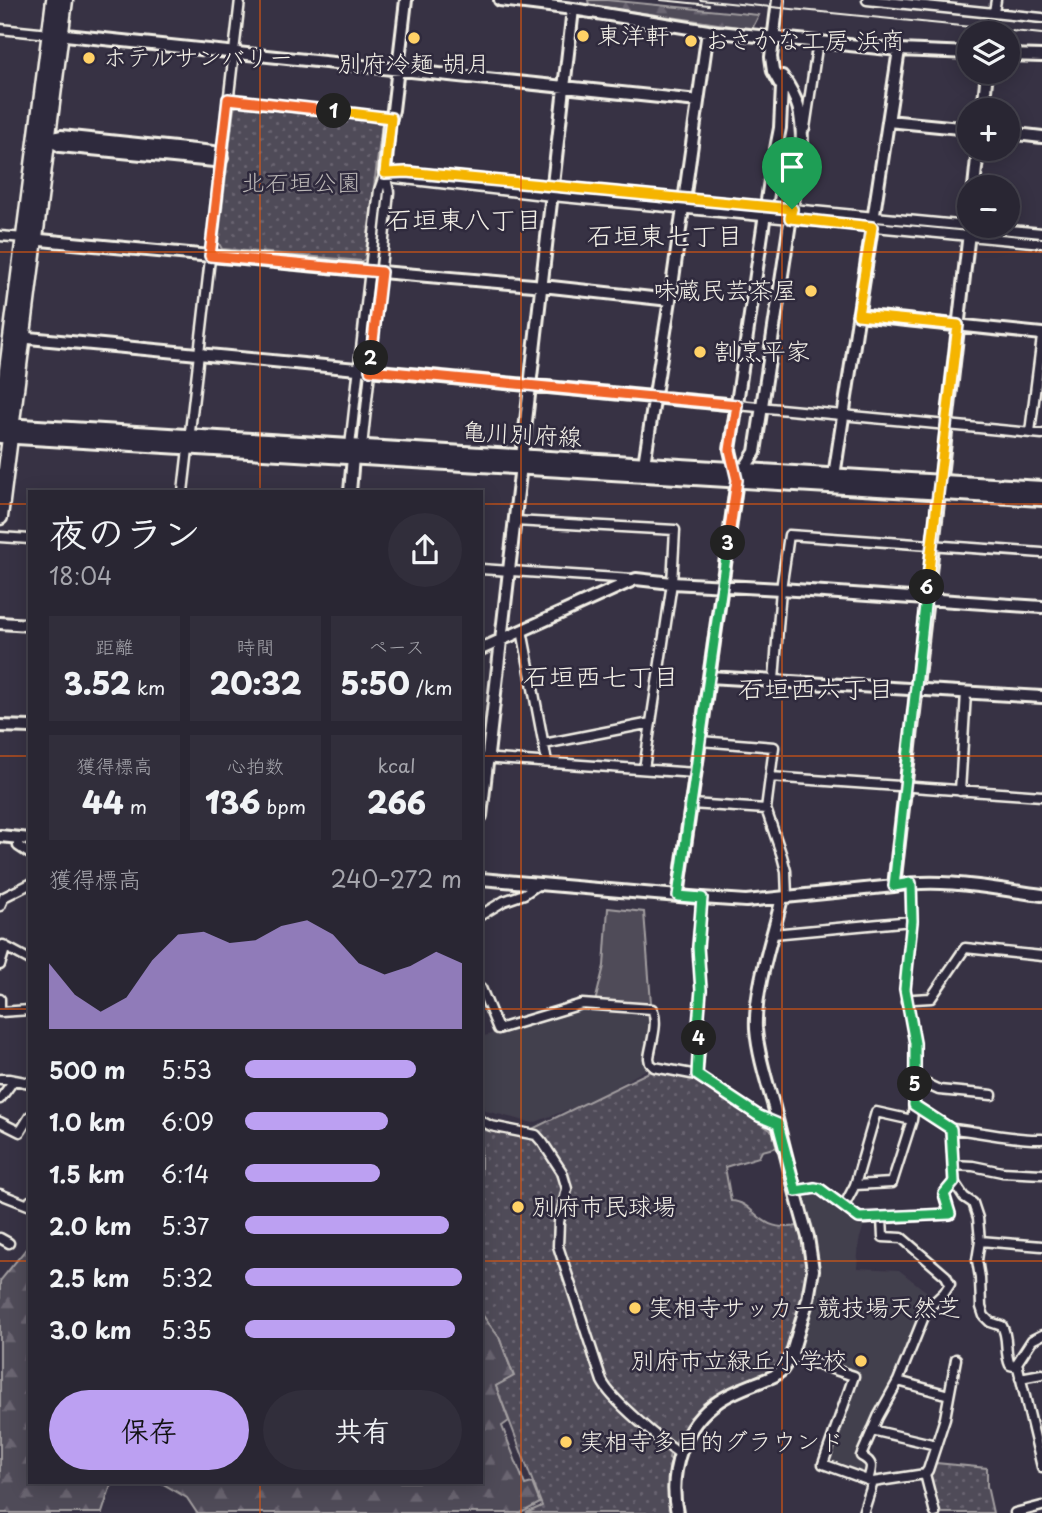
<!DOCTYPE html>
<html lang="ja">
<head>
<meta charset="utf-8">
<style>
  body { margin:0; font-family:"Playpen Sans","Klee One",sans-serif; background:#312e3b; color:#f1f3f6; height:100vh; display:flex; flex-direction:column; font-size:26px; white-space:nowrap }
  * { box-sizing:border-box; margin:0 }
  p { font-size:23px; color:#a5a5ac }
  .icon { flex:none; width:38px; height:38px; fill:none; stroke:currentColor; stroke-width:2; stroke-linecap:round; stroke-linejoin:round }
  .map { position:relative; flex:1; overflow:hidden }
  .side { position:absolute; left:28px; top:490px; width:455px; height:994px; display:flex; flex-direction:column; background:#292633; border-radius:0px; box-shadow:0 4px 18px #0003,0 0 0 2px #45434e }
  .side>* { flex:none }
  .tools { position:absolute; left:957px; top:21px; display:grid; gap:14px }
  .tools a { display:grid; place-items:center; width:63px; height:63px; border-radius:50%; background:#292633; box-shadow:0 4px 18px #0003,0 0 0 2px #45434e; font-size:35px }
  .pin { position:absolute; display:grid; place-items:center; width:60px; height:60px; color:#fff; margin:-72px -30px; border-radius:50% 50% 50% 0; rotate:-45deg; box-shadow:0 0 7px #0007 }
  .pin .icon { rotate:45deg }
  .km { position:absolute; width:35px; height:35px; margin:-18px; border-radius:50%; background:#222; color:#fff; font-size:19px; line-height:35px; text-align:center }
  .round { display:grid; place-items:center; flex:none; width:74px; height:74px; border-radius:37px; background:#312e3b }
  .headline { display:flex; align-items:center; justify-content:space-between; height:119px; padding:0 21px }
  h1 { font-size:38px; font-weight:800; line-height:52px }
  .figures { display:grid; grid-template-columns:repeat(3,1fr); gap:10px; height:119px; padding:7px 21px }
  .figures div { display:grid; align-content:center; border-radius:0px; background:#312e3b; text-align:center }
  .figures b { font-size:30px; font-weight:800 }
  .figures small { font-size:19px; font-weight:400 }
  .figures p { font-size:19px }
  .chart { height:196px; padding:14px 21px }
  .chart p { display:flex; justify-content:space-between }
  .chart svg { width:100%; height:126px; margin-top:7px; fill:#bca0f2; opacity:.7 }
  .primary-button { display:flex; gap:14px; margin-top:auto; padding:14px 21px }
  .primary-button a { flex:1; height:80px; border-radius:42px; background:#bca0f2; color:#111; font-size:28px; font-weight:800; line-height:80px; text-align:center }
  .primary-button a+a { background:#312e3b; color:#f1f3f6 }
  ul { padding:0 21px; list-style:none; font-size:23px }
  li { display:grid; grid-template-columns:112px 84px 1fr; align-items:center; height:52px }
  li i { height:18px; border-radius:9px; background:#bca0f2 }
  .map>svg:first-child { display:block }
  .built { fill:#433f4e }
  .grass { fill:#504b59; stroke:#a29ea0; stroke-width:2 }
  .forest { fill:url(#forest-firs); stroke:#a29ea0; stroke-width:2 }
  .park { fill:url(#park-dots); stroke:#a29ea0; stroke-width:2 }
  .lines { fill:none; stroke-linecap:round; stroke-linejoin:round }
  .minor-casing { stroke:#f4f1e8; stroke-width:13 }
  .tertiary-casing { stroke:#f4f1e8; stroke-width:16 }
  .secondary-casing { stroke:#f4f1e8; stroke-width:18 }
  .trunk-casing { stroke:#f4f1e8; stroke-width:19 }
  .minor { stroke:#2f2a3d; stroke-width:8 }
  .tertiary { stroke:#2f2a3d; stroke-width:10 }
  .secondary { stroke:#2f2a3d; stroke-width:12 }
  .trunk { stroke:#2f2a3d; stroke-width:14 }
  .rail { stroke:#f4f1e8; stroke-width:2 }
  .split-1-casing { stroke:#fff; stroke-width:14 }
  .split-2-casing { stroke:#fff; stroke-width:14 }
  .split-3-casing { stroke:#fff; stroke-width:14 }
  .split-4-casing { stroke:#fff; stroke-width:14 }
  .split-5-casing { stroke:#fff; stroke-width:14 }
  .split-6-casing { stroke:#fff; stroke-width:14 }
  .split-7-casing { stroke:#fff; stroke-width:14 }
  .split-1 { stroke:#f5b400; stroke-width:9 }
  .split-2 { stroke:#f0652b; stroke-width:9 }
  .split-3 { stroke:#f0652b; stroke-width:9 }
  .split-4 { stroke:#22a559; stroke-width:9 }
  .split-5 { stroke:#22a559; stroke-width:9 }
  .split-6 { stroke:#22a559; stroke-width:9 }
  .split-7 { stroke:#f5b400; stroke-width:9 }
  .grid { fill:none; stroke:#e8590c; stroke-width:2; stroke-opacity:0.55 }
  .poi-dot { fill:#ffd166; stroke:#2f2a3d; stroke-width:2.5 }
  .labels { text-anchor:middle; stroke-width:5; stroke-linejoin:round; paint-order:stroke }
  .poi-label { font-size:24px; fill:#f4f1e8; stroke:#2f2a3d; text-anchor:start }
  .park-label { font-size:24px; fill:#bbb7b6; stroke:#2f2a3d }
  .street-label { font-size:24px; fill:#f4f1e8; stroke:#2f2a3d }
  .neighbourhood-label { font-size:26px; fill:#f4f1e8; stroke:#2f2a3d }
</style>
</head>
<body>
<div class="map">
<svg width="1042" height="1513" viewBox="0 0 1042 1513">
  <defs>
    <pattern id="forest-firs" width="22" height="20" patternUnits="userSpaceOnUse" patternTransform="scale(1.75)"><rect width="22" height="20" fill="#504b59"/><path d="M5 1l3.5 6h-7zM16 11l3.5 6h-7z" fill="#6a6571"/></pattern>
    <pattern id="park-dots" width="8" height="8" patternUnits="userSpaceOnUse" patternTransform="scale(1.75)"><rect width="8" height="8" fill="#504b59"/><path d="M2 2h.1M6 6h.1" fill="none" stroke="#6a6571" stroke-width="1.8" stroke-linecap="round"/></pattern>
  </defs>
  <rect width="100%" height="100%" fill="#373244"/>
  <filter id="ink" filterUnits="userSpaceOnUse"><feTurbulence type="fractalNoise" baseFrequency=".0143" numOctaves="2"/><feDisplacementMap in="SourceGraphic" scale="14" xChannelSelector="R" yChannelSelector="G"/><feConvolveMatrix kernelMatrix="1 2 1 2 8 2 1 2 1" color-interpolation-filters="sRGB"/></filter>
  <g filter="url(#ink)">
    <path class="built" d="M590,1007L652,1011L647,1069L592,1100L533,1123L486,1111L481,1103V1037L550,1016Z
      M816,1191L864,1225L859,1241L857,1268L899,1270L932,1296L926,1302L900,1370L856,1456L867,1465L866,1476L827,1463L856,1375L796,1353L818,1272L816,1250L801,1195Z"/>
    <path class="grass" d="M608,908L644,912L651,1003L632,1005L595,1002L604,966Z"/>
    <path class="forest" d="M588,0H607L759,15L752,29L589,5Z
      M30,1244V1482H112L102,1513H0V1281Z
      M481,1313L499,1337L514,1377L496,1386L509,1421L502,1426L525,1485L532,1483L540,1503L521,1513H197L187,1498L160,1482H481Z"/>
    <path class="park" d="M239,105L378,120L382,123L365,259L362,261L222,249L218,242L234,108Z
      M651,1071L680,1075L692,1079L775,1133L778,1147L762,1151L759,1157L725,1167L731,1201C757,1202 755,1233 798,1226C814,1260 804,1298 794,1332C790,1343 787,1357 778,1366C765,1380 736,1385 720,1395C702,1405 692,1423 681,1439H677L676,1443L667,1441L612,1392L606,1383L561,1245L564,1218L571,1195V1182L569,1175L547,1140L538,1131L532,1129Z
      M481,1125L525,1136L534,1140L539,1145L561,1182L563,1189L555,1221L553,1232L554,1247L599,1382L607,1396L670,1454L669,1458L673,1461L669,1493L672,1513H526L542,1506L496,1386L514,1376L499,1337L481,1313Z
      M936,1463L987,1468V1486L993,1513H938L929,1479Z"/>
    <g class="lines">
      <g class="minor-casing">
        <path id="minor" d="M867,0L1042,18
          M994,12L996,0
          M0,29L49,34
          M228,99L391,118
          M805,128L818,41
          M385,173L396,178L552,196L1042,243
          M385,173L407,172L1042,233
          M0,236L24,238
          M737,405L1042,434
          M1030,432L1042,337
          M359,449L362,447L389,192L385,173
          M351,451L350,446L379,190L385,173
          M183,492L240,0
          M515,521L675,530L672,583L644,769
          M0,537L30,539
          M481,569L632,579
          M522,630L547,762
          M774,680L781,589L789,535L1042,553
          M544,744L651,723
          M481,758L695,773
          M770,777L1042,796
          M960,791L966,693
          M691,804L766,809L774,747L700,741
          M766,809L782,856L786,871L787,897
          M18,838V846L30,854
          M0,906L4,897L30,884
          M481,915L504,901L524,894L539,884
          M773,934L912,921
          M4,946L30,960
          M0,965L4,952L3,945
          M481,988L498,1029L582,1004L652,1009C659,1022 651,1043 649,1058L650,1063L654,1067L697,1075L759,1116L778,1124
          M0,999V1012
          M906,1002L914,999L931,998L965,948L1042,956
          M0,1012L30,1010
          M697,1075L700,1045L698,1026L701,990L698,947L702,898
          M0,1079H9L30,1083
          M915,1079L939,1090L992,1095
          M0,1099L14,1080
          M914,1105L951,1129L954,1182L964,1197L973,1203L978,1218L980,1241L977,1260L980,1278L981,1307L984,1316L990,1322L1002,1326C1009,1338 1004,1352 1010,1365L1018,1367
          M481,1121L491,1126L536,1135L543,1143L562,1172L567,1189L559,1222L558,1246L602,1381C611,1400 661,1441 680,1454
          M0,1122L20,1132L30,1116
          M951,1129C981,1131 1011,1140 1042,1139
          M953,1165L973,1166L1002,1172L1042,1174
          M855,1185L892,1183L912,1120L914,1105L915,1043L905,989L912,921L911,883
          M796,1191L815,1188L820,1189L859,1218L864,1219L950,1214L944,1194L954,1182
          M0,1194L28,1205L30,1201
          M844,1206L855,1185L876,1112L912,1120
          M0,1238L9,1243
          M980,1241L1042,1246
          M1042,1335L1032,1340L1017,1363L1042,1467
          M791,1356L854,1376L823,1464L873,1482L925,1474
          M1020,1378L1042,1374
          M898,1381L949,1395
          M872,1430L936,1445
          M868,1480C872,1467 874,1463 861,1456L878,1417L898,1381L927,1309L944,1293L950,1284L946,1276L902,1238L883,1237L882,1218
          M863,1513L873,1482
          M935,1513L925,1474L928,1470L945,1418L956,1359
          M1015,1513L1042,1506"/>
      </g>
      <g class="tertiary-casing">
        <path id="tertiary" d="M500,0L573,9L708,31L899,50L970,53
          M56,34L698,101
          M1008,55L1042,56
          M983,110L987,72
          M888,121L970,129
          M1008,133L1042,137
          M46,138L60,146L214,161L222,158
          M44,143L47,140L61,136L214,152L222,158
          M385,173L389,125L393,110L406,0
          M974,187L978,149
          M30,239L381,272L533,285L670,300
          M858,315L1042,334
          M18,337L737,405
          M644,464L670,300L708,31
          M741,474L755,452L802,144C802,114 799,100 782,76
          M834,476L899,50
          M350,492L353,457
          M0,623L30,625
          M481,649L636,579L672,583L781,589L1042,607
          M709,677L1042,697
          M0,726L30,727
          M481,816L573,9
          M0,836L30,839
          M481,879L702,898L746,901L894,886C940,877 995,889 1042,895
          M894,886L970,224
          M678,896L737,480L730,450L770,180L780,128L782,87L773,71L771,57L778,0
          M677,1513C668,1473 683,1424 719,1401C735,1390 756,1384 774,1376L782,1370L791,1356L808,1299L813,1270L808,1237C795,1194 785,1151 774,1107C767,1082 758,1055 756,1029C754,990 773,936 782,898"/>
      </g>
      <g class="secondary-casing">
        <path id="secondary" d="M5,425L1042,488
          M0,436L1042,499"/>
      </g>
      <g class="trunk-casing">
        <path id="trunk" d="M0,425L54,0
          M0,517L65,0"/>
      </g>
      <use href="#minor" class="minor"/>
      <use href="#tertiary" class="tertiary"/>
      <use href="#secondary" class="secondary"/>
      <use href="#trunk" class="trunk"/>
      <path class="rail" d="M661,0L709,5
        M700,0L1042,34"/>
    </g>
  </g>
  <g class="lines" filter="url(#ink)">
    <g class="split-1-casing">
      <path id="split-1" d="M334,111L391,118L385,173L407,172L792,209"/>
    </g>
    <g class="split-2-casing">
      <path id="split-2" d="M334,111L228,99L210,256L381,272L371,358"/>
    </g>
    <g class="split-3-casing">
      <path id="split-3" d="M371,358L370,370L737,405L730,450L737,480L728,543"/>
    </g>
    <g class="split-4-casing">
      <path id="split-4" d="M699,1038L698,1026L701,990L698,947L702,898L678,896L728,543"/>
    </g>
    <g class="split-5-casing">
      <path id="split-5" d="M699,1038L697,1075L759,1116L778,1124L796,1191L815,1188L820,1189L859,1218L950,1214L944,1194L954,1182L951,1129L914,1105L915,1084"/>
    </g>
    <g class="split-6-casing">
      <path id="split-6" d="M915,1084V1043L905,989L912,921L911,883L894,886L927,587"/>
    </g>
    <g class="split-7-casing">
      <path id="split-7" d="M792,209L790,218L872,227L858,315L958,325L927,587"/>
    </g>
    <use href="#split-1" class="split-1"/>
    <use href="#split-2" class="split-2"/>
    <use href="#split-3" class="split-3"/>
    <use href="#split-4" class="split-4"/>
    <use href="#split-5" class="split-5"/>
    <use href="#split-6" class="split-6"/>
    <use href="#split-7" class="split-7"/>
  </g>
  <path class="grid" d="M260,0V492M521,0V1513M782,0V1513M0,252H1042M0,504H30M481,504H1042M0,756H30M481,756H1042M0,1009H30M481,1009H1042M0,1261H30M481,1261H1042M260,1482V1513"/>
  <g class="poi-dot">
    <circle cx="583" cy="36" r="7"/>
    <circle cx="414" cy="38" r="7"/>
    <circle cx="691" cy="41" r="7"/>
    <circle cx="89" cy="58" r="7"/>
    <circle cx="811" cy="291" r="7"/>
    <circle cx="700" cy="352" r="7"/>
    <circle cx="518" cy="1207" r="7"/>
    <circle cx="635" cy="1308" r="7"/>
    <circle cx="861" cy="1361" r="7"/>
    <circle cx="566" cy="1442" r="7"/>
  </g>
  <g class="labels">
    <g class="poi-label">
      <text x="597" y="44">東洋軒</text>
      <text x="705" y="49">おさかな工房 浜商</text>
      <text x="103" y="66">ホテルサンバリー</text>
      <text x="414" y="72" text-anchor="middle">別府冷麺 胡月</text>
      <text x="797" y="299" text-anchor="end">味蔵民芸茶屋</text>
      <text x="714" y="360">割烹平家</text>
      <text x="532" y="1215">別府市民球場</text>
      <text x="649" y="1316">実相寺サッカー競技場天然芝</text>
      <text x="847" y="1369" text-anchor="end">別府市立緑丘小学校</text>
      <text x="580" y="1450">実相寺多目的グラウンド</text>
    </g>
    <g class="park-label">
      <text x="301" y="191">北石垣公園</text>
    </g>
    <g class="street-label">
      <text transform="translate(522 435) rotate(3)" y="8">亀川別府線</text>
    </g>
    <g class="neighbourhood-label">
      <text x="464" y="229">石垣東八丁目</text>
      <text x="665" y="245">石垣東七丁目</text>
      <text x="601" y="686">石垣西七丁目</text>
      <text x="816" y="698">石垣西六丁目</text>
    </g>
  </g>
</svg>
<div class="tools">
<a><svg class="icon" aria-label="layers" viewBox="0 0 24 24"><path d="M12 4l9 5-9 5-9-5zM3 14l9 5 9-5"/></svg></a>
<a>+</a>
<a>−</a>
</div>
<div class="pin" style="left:792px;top:209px;background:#1e9e55"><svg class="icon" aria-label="arrive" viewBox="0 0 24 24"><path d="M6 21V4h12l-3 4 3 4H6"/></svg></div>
<b class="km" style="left:334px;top:111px">1</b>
<b class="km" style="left:371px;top:358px">2</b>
<b class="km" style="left:728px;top:543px">3</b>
<b class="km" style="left:699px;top:1038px">4</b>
<b class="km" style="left:915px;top:1084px">5</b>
<b class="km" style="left:927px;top:587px">6</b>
<section class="side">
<div class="headline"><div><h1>夜のラン</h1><p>18:04</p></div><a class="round"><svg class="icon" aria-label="share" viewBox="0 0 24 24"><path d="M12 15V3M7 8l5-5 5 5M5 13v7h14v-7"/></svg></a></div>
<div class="figures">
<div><p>距離</p><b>3.52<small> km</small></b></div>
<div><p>時間</p><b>20:32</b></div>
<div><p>ペース</p><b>5:50<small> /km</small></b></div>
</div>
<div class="figures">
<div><p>獲得標高</p><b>44<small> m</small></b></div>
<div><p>心拍数</p><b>136<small> bpm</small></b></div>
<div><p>kcal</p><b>266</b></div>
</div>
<div class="chart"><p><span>獲得標高</span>240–272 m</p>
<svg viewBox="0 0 160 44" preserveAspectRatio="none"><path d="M0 44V21L10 32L20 38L30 33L40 20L50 11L60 10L70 14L80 13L90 8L100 6L110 11L120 21L130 25L140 22L150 17L160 21V44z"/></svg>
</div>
<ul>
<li><b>500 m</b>5:53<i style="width:79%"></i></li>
<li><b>1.0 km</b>6:09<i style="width:66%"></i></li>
<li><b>1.5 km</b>6:14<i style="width:62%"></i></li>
<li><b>2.0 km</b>5:37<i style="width:94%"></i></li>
<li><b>2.5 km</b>5:32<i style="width:100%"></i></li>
<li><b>3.0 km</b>5:35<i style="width:97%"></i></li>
</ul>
<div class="primary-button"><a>保存</a><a>共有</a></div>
</section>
</div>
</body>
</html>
